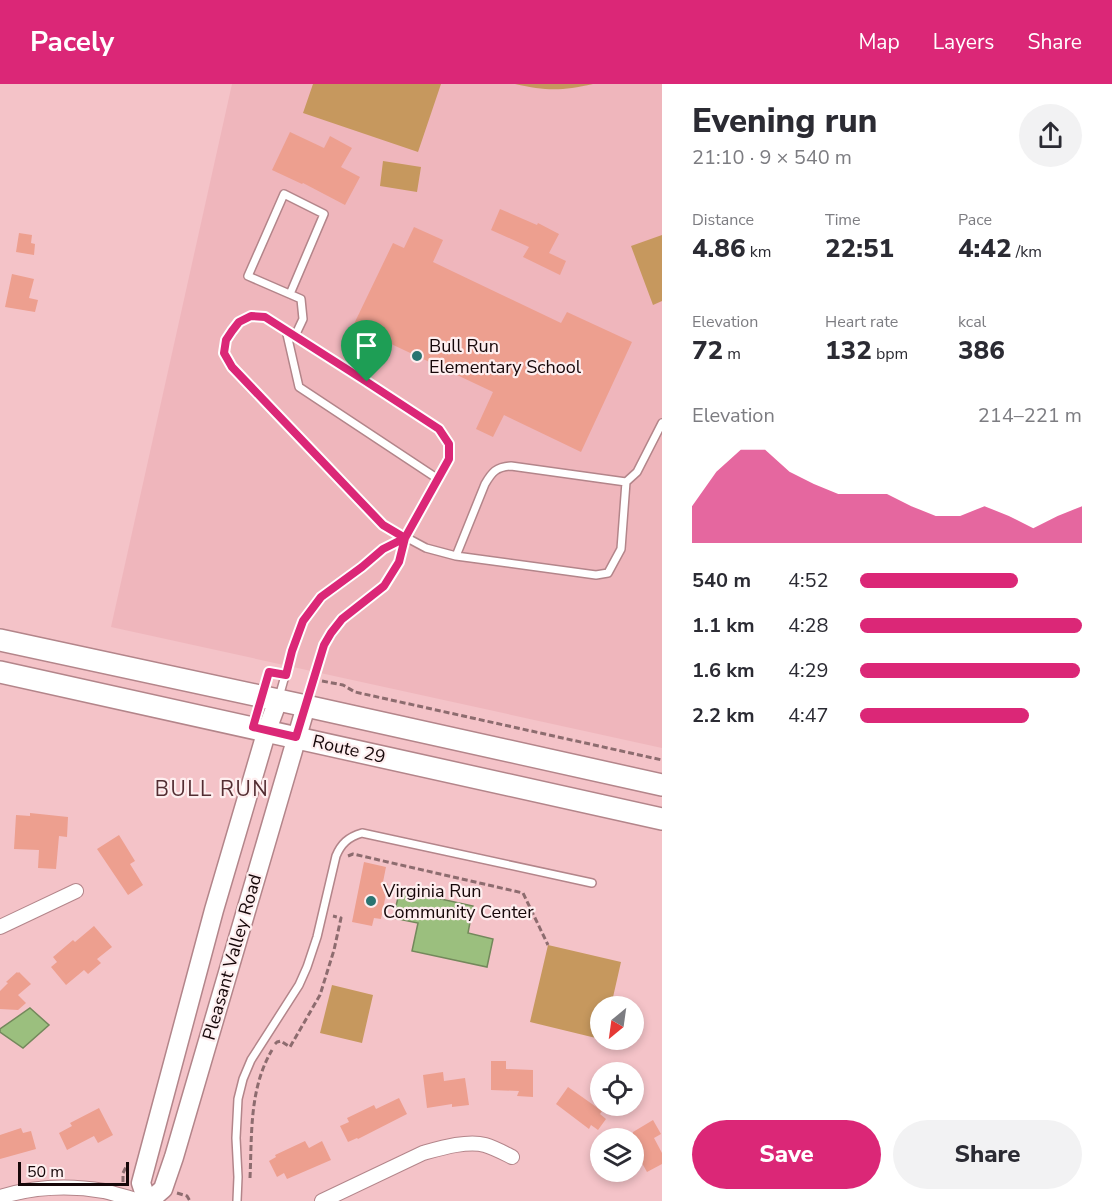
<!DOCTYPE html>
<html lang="en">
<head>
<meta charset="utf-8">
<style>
  body { margin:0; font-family:"Nunito Sans",sans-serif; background:#f2f2f3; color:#2b2b33; height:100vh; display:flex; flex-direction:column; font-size:22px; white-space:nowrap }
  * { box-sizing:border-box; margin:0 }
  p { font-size:20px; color:#7c7c81 }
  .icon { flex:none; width:33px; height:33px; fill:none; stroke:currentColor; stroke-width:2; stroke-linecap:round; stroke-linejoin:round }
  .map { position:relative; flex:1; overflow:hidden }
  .drawer { display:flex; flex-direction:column; background:#fff; width:450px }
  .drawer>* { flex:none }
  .needle { width:39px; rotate:209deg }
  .fabs { position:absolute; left:590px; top:912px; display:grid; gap:12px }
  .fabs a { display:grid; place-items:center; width:54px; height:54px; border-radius:50%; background:#fff; box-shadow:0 3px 9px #0003; font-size:30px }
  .scale { position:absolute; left:18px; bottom:15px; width:111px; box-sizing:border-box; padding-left:6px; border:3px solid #160709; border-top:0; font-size:16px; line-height:21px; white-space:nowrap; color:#160709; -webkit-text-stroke:4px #feeeef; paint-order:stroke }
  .pin { position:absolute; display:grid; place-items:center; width:51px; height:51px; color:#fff; margin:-62px -26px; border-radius:50% 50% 50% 0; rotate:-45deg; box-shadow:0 0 6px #0007 }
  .pin .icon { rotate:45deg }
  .round { display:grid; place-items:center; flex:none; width:63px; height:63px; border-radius:32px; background:#f2f2f3 }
  .headline { display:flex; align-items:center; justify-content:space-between; height:102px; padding:0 30px }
  h1 { font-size:33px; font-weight:800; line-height:45px }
  .figures { display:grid; grid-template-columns:repeat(3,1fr); gap:9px; height:102px; padding:6px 30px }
  .figures div { display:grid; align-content:center }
  .figures b { font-size:26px; font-weight:800 }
  .figures small { font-size:16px; font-weight:400 }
  .figures p { font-size:16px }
  .chart { height:168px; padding:12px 30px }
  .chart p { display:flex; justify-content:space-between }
  .chart svg { width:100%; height:108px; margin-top:6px; fill:#db2777; opacity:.7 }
  .cta { display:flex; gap:12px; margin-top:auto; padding:12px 30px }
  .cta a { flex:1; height:69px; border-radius:36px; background:#db2777; color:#fff; font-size:24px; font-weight:800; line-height:69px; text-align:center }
  .cta a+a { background:#f2f2f3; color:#2b2b33 }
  ul { padding:0 30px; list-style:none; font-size:20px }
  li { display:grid; grid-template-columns:96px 72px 1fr; align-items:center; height:45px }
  li i { height:15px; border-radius:8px; background:#db2777 }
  header { display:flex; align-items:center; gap:36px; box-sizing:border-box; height:84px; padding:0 30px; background:#db2777; color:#fff }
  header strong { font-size:28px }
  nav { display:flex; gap:33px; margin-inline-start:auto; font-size:21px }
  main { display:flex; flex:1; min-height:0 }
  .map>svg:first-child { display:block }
  .built { fill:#efb6bc }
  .green { fill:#c6985e }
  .water { fill:#9bbf7e; stroke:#73885b; stroke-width:1.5 }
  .building { fill:#ed9f8f }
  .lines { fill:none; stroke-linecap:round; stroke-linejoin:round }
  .service-casing { stroke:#b3858a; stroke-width:10 }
  .minor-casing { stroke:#b3858a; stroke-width:16 }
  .secondary-casing { stroke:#b3858a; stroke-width:21 }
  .primary-casing { stroke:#b3858a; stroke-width:24 }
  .path { stroke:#8d6c6f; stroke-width:3; stroke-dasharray:6 3; stroke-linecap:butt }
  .service { stroke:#fff; stroke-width:7 }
  .minor { stroke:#fff; stroke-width:14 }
  .secondary { stroke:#fff; stroke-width:18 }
  .primary { stroke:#fff; stroke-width:21 }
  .route-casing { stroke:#fff; stroke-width:12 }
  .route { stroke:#db2777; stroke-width:8 }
  .poi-dot { fill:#2a7471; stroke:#feeeef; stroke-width:2 }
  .labels { text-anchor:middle; stroke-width:4.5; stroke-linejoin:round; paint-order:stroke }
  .poi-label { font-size:18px; fill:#160709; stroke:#feeeef; text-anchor:start }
  .street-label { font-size:18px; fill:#160709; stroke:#feeeef }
  .quarter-label { font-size:21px; letter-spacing:1.5px; fill:#532d32; stroke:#feeeef }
</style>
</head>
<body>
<header>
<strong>Pacely</strong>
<nav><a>Map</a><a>Layers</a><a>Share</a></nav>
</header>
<main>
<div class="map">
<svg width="662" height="1117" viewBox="0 0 662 1117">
  <rect width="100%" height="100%" fill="#f4c3c8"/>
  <path class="built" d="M232,0H662V664L111,543Z"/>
  <path class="green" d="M313,0H441L418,68L303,29Z
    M515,0H593C562,7 546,7 515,0Z
    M383,77L421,83L417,108L380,102Z
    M662,151V217L653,221L631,162Z
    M548,861L621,878L611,922H600V955L530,938Z
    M332,901L373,911L362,959L320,949Z"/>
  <path class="water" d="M400,806L473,822L468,849L493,855L487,883L412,867L418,839L393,834Z
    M30,924L49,941L23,964L0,948V945Z"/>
  <path class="building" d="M290,48L324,64L330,52L352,64L341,83L360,93L345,121L303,99L302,100L272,86Z
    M500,125L537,141L538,139L559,150L549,169L566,177L560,191L523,173L529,163L491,146Z
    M414,143L443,156L433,178L561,239L567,228L632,258L581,368L504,331L493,353L476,345L493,308L353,242L393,159L404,164Z
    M19,149L32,151L31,159L35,160L34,171L16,168Z
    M12,190L34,195L29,214L38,216L35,228L5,223Z
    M30,729L68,733L67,753L59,752L56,785L38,784L39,766L14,765L16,731L30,732Z
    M119,751L135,777L130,780L143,801L128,811L97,765Z
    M364,778L386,783L383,798L388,800L381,835L374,834L372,842L352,838Z
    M94,842L112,863L97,875L101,879L88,890L84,886L66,901L51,883L57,878L53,873L73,856L75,858Z
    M17,888L18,889L19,888L31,900L18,911L26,919L18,926L0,925V907L8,899L6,898Z
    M491,977H506V985L533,986V1013L517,1012L519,1007L491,1006Z
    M443,988L444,997L465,994L469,1021L452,1023V1020L427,1024L423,991Z
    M568,1003L602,1027L600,1030L606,1035L598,1046L591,1041L589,1045L556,1020Z
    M399,1014L407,1030L358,1055L357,1054L348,1058L340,1042L349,1038L347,1034L374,1021L376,1025Z
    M99,1024L113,1051L98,1059L94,1052L67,1066L59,1049L72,1042L70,1039Z
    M653,1036L661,1050L654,1054L662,1069V1080L647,1088L633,1063V1048Z
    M21,1044L23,1049L31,1047L36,1065L0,1075V1051Z
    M305,1057L309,1064L322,1057L331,1076L287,1095L284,1089L277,1093L269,1077L276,1073L275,1071Z"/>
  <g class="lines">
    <g class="service-casing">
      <path id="service" d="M290,210L324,130L284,110L248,192L301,215L303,235L295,252
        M286,246L299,303L438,395
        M456,472L485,400C492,388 496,383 511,382L626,398
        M279,613L292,567L303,537L321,514L362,483L383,465L405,454
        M306,620L324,561L342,535L384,502L399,478L405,454L449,375V360L439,345L265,233L251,232L239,238L232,247L226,256L224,269L232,283L383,441L426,464L456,472L596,491L608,489L621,465L626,398L637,388L662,339
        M237,1117L238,1093L236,1054L238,1015L243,995L251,976L299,901L307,883L317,853L336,772C341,760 348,753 362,749L592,799"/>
    </g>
    <g class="minor-casing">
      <path id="minor" d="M0,843L76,807
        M0,1113C33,1103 69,1101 104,1107C116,1110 128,1114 140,1117
        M322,1117L423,1069C441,1064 468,1056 485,1061C495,1064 504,1069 512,1073"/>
    </g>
    <g class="secondary-casing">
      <path id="secondary" d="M147,1117L141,1099L214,826L267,646L278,616
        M149,1117L163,1105L174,1073L306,622"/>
    </g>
    <g class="primary-casing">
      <path id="primary" d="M0,556L306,622L662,701
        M0,588L662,735"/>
    </g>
    <path class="path" d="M322,597L343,601L355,608L662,676
      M266,598L269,588L277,589
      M348,772L353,770L523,809L548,861
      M275,960L277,958L281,957L290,963L320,911L334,866L341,834L333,832
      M250,1094C252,1050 249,1005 272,966
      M123,1098V1089L128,1079
      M177,1109L187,1112L190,1117"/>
    <use href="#service" class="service"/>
    <use href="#minor" class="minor"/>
    <use href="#secondary" class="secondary"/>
    <use href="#primary" class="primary"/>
  </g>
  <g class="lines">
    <g class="route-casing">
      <path id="route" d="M367,298L439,345L449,360V375L405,454L383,465L362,483L321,513L303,537L292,567L286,591L269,588L253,643L296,653L324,561L331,549L342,535L384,502L399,478L405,454L383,441L232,283L224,269L226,256L232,247L239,238L251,232L265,233L367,298"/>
    </g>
    <use href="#route" class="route"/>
  </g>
  <g class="poi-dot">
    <circle cx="417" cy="272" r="6"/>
    <circle cx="371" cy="817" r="6"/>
  </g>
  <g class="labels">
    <g class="poi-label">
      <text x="429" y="268">Bull Run<tspan x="429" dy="21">Elementary School</tspan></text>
      <text x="383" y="813">Virginia Run<tspan x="383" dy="21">Community Center</tspan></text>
    </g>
    <g class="street-label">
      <text transform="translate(349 665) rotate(13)" y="6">Route 29</text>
      <text transform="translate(232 873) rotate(-74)" y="6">Pleasant Valley Road</text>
    </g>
    <g class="quarter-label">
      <text x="212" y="712">BULL RUN</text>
    </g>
  </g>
</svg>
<div class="fabs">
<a><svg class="needle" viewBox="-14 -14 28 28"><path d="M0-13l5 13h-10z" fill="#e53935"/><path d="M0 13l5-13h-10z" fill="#7c7c81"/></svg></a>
<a><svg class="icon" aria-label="locate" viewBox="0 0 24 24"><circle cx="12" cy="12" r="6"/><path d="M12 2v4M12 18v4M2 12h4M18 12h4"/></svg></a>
<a><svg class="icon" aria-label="layers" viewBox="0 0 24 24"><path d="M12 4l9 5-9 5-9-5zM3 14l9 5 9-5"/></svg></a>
</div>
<div class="scale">50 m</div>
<div class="pin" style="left:367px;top:298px;background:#1e9e55"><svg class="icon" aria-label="arrive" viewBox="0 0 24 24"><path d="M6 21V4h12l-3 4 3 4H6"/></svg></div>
</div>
<section class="drawer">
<div class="headline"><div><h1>Evening run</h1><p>21:10 · 9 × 540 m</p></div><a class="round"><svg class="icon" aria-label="share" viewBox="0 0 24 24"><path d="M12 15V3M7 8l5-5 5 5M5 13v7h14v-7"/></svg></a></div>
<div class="figures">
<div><p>Distance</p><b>4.86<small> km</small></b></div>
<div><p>Time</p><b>22:51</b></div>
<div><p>Pace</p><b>4:42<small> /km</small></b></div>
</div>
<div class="figures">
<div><p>Elevation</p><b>72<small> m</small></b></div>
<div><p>Heart rate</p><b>132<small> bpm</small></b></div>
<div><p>kcal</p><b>386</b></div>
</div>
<div class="chart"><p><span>Elevation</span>214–221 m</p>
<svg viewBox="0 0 160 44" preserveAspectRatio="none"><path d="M0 44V29L10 15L20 6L30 6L40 15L50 20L60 24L70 24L80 24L90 29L100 33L110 33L120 29L130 33L140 38L150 33L160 29V44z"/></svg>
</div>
<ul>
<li><b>540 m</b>4:52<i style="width:71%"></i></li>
<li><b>1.1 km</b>4:28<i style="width:100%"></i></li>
<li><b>1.6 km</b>4:29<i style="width:99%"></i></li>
<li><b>2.2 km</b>4:47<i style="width:76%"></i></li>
</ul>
<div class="cta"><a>Save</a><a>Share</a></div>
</section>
</main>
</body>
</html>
